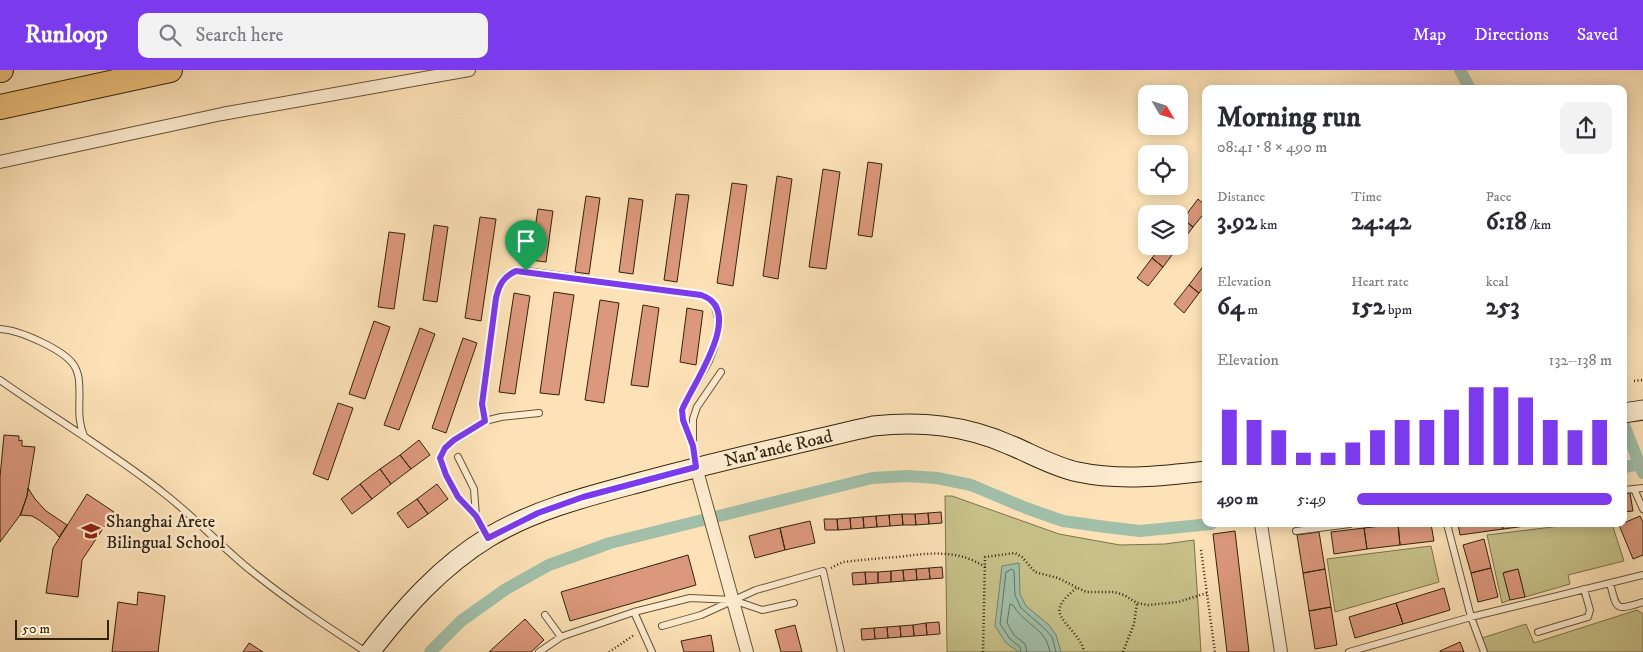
<!DOCTYPE html>
<html lang="en">
<head>
<meta charset="utf-8">
<style>
  body { margin:0; font-family:"IM FELL DW Pica",serif; background:#f2f2f3; color:#2b2b33; height:100vh; display:flex; flex-direction:column; font-size:19px; white-space:nowrap }
  * { box-sizing:border-box; margin:0 }
  p { font-size:16px; color:#7c7c81 }
  .icon { flex:none; width:28px; height:28px; fill:none; stroke:currentColor; stroke-width:2; stroke-linecap:round; stroke-linejoin:round }
  .map { position:relative; flex:1; overflow:hidden }
  .sheet { position:absolute; left:1202px; top:15px; width:425px; height:442px; display:flex; flex-direction:column; background:#fff; border-radius:10px; box-shadow:0 2px 12px #0003 }
  .sheet>* { flex:none }
  .needle { width:32px; rotate:128deg }
  .fabs { position:absolute; left:1138px; top:15px; display:grid; gap:10px }
  .fabs a { display:grid; place-items:center; width:50px; height:50px; border-radius:10px; background:#fff; box-shadow:0 2px 12px #0003; font-size:25px }
  .scale { position:absolute; left:15px; bottom:12px; width:94px; box-sizing:border-box; padding-left:5px; border:2px solid #322310; border-top:0; font-size:14px; line-height:18px; white-space:nowrap; color:#322310; -webkit-text-stroke:4px #feecd0; paint-order:stroke }
  .pin { position:absolute; display:grid; place-items:center; width:42px; height:42px; color:#fff; margin:-51px -21px; border-radius:50% 50% 50% 0; rotate:-45deg; box-shadow:0 0 5px #0007 }
  .pin .icon { rotate:45deg }
  .round { display:grid; place-items:center; flex:none; width:52px; height:52px; border-radius:10px; background:#f2f2f3 }
  .overview { display:flex; align-items:center; justify-content:space-between; height:85px; padding:0 15px }
  h1 { font-size:28px; font-weight:800; line-height:38px }
  .metrics { display:grid; grid-template-columns:repeat(3,1fr); gap:8px; height:85px; padding:5px 15px }
  .metrics div { display:grid; align-content:center }
  .metrics b { font-size:25px; font-weight:800 }
  .metrics small { font-size:14px; font-weight:400 }
  .metrics p { font-size:14px }
  .chart { height:140px; padding:10px 15px }
  .chart p { display:flex; justify-content:space-between }
  .chart svg { width:100%; height:90px; margin-top:5px; stroke:#7c3aed; stroke-width:6 }
  ul { padding:0 15px; list-style:none; font-size:16px }
  li { display:grid; grid-template-columns:80px 60px 1fr; align-items:center; height:38px }
  li i { height:12px; border-radius:6px; background:#7c3aed }
  header { display:flex; align-items:center; gap:30px; box-sizing:border-box; height:70px; padding:0 25px; background:#7c3aed; color:#fff }
  header strong { font-size:24px }
  nav { display:flex; gap:28px; margin-inline-start:auto; font-size:18px }
  .search { width:350px; height:45px; background:#f2f2f3; display:flex; align-items:center; gap:12px; box-sizing:border-box; padding:0 18px; border-radius:10px; color:#7c7c81; font-size:19px }
  .map>svg:first-child { display:block }
  .green { fill:#c7c189; stroke:#7c724c }
  .water { fill:#a1bfa9; stroke:#75816c }
  .lines { fill:none; stroke-linecap:round; stroke-linejoin:round }
  .shore { stroke:#6a715c; stroke-width:1 }
  .canal { stroke:#a1bfa9; stroke-width:12 }
  .building { fill:#dc987c; stroke:#322310 }
  .lane-casing { stroke:#65533a; stroke-width:8 }
  .street-casing { stroke:#65533a; stroke-width:14 }
  .secondary-casing { stroke:#322310; stroke-width:21 }
  .highway-casing { stroke:#322310; stroke-width:26 }
  .path { stroke:#322310; stroke-width:2.5; stroke-dasharray:1 2.5; stroke-linecap:butt }
  .lane { stroke:#feecd0; stroke-width:6 }
  .street { stroke:#feecd0; stroke-width:12 }
  .secondary { stroke:#feecd0; stroke-width:19 }
  .highway { stroke:#eec17c; stroke-width:24 }
  .route-casing { stroke:#fff; stroke-width:10 }
  .route { stroke:#7c3aed; stroke-width:6 }
  .labels { text-anchor:middle; stroke-width:5; stroke-linejoin:round; paint-order:stroke }
  .street-label { font-size:18px; fill:#322310; stroke:#feecd0 }
  .poi-label { font-size:18px; fill:#322310; stroke:#feecd0; text-anchor:start }
</style>
</head>
<body>
<header>
<strong>Runloop</strong>
<div class="search"><svg class="icon" aria-label="search" viewBox="0 0 24 24"><circle cx="10" cy="10" r="6"/><path d="M15 15l6 6"/></svg>Search here</div>
<nav><a>Map</a><a>Directions</a><a>Saved</a></nav>
</header>
<div class="map">
<svg width="1643" height="582" viewBox="0 0 1643 582">
  <rect width="100%" height="100%" fill="#fde2b7"/>
  <filter id="stains"><feTurbulence type="fractalNoise" baseFrequency=".004" numOctaves="4"/><feColorMatrix values="0 0 0 0 .2 0 0 0 0 .09 0 0 0 0 .02 0 0 0 .5 -.17"/></filter>
  <radialGradient id="worn" r=".72"><stop offset=".6" stop-color="#630" stop-opacity="0"/><stop offset="1" stop-color="#630" stop-opacity=".3"/></radialGradient>
  <path class="green" d="M945,426H952L1059,464L1120,475L1165,474L1194,470L1201,582H947Z
    M1577,454H1612L1624,491L1568,505L1570,514L1525,527L1518,499L1504,502L1510,530L1502,533L1487,465Z
    M1431,476L1439,512L1335,542L1327,489Z
    M1637,540L1643,544V582H1486L1482,568L1526,554L1534,573Z"/>
  <path class="water" d="M1019,493L1020,524L1026,536L1049,555L1056,565L1061,582H1019L1006,573L995,556L1002,496Z"/>
  <g class="lines">
    <path class="shore" d="M1021,582L1020,577L1010,569L1000,554L1006,502L1012,499L1014,501L1015,525L1021,538L1045,559L1052,567L1056,582
      M1027,582L1025,574L1014,565L1007,553L1010,534L1013,535C1021,550 1038,556 1046,570C1048,574 1049,578 1050,582"/>
    <path class="canal" d="M1460,0L1470,19
      M1624,355L1643,403
      M1624,397L1643,394
      M430,582L461,551L506,519L549,495L610,473L872,408L908,406L937,408L971,415L1026,438L1063,451L1106,457L1140,461L1211,454"/>
  </g>
  <path class="building" d="M868,92L882,94L872,167L858,165Z
    M823,99L840,102L826,199L809,197Z
    M777,106L792,109L778,209L763,206Z
    M732,113L747,115L733,216L717,213Z
    M676,124L689,125L677,212L664,210Z
    M586,126L600,128L589,204L575,202Z
    M629,128L643,130L633,204L619,202Z
    M1198,129L1206,136V141L1193,157L1183,149Z
    M538,139L553,141L546,192L530,190Z
    M480,147L496,149L481,251L465,248Z
    M1183,149L1193,157L1178,177L1179,154Z
    M434,155L448,157L437,232L423,230Z
    M389,162L405,164L394,239L378,237Z
    M1162,176L1178,177L1163,197L1152,188Z
    M1152,188L1163,197L1148,216L1137,208Z
    M1204,195L1206,197V214L1199,223L1189,215Z
    M1189,215L1199,223L1184,243L1174,234Z
    M554,222L574,225L559,325L540,323Z
    M514,223L530,226L515,324L499,322Z
    M600,230L619,233L604,333L585,330Z
    M643,235L659,238L648,317L631,315Z
    M687,238L703,241L696,295L680,292Z
    M374,251L390,257L365,329L349,324Z
    M420,258L435,264L399,360L384,355Z
    M463,268L477,273L446,363L432,358Z
    M338,333L353,338L328,410L313,404Z
    M4,365L19,366V371L22,370V376L35,377L27,426L21,444L0,472V407Z
    M419,370L430,385L411,399L400,385Z
    M400,385L411,399L391,414L380,399Z
    M380,399L391,414L372,429L360,414Z
    M360,414L372,429L352,444L341,429Z
    M437,414L448,429L428,444L417,429Z
    M28,418L35,429L46,441L67,455L59,467L54,461L39,450L32,446L20,445L27,426Z
    M1630,423L1633,441L1624,442V424Z
    M87,424L114,442L82,490L78,527L46,523L53,478Z
    M417,429L428,444L408,458L397,443Z
    M941,442L942,453L929,454L928,443Z
    M928,443L929,454L916,455L915,444Z
    M902,444H915L916,455H903Z
    M902,444L903,455L890,456L889,445Z
    M889,445L890,456L877,457L876,446Z
    M876,446L877,457L864,458L863,447Z
    M1640,446L1643,452V485L1633,489L1619,455Z
    M863,447L864,458L851,459L850,448Z
    M850,448L851,459L838,460L837,449Z
    M824,449H837L838,460H825Z
    M810,451L815,473L785,480L780,458Z
    M1398,454H1431L1434,471L1400,475Z
    M1398,454L1400,475L1367,479L1364,458Z
    M1458,454H1502L1503,459L1460,465Z
    M1502,454H1541L1503,459Z
    M780,458L785,480L755,488L749,466Z
    M1364,458L1367,479L1334,484L1331,462Z
    M1235,461L1249,582H1227L1213,464Z
    M1319,462L1325,499L1303,503L1297,465Z
    M1484,469L1491,498L1471,503L1463,475Z
    M688,485L696,515L570,551L561,522Z
    M942,497L943,508L930,509L929,498Z
    M929,498L930,509L917,510L916,499Z
    M1491,498L1498,527L1478,532L1471,503Z
    M916,499L917,510L904,511L903,500Z
    M1325,499L1331,537L1309,541L1303,503Z
    M1518,499L1525,527L1510,530L1503,503Z
    M903,500L904,511L891,512V501Z
    M891,501V512L878,513V502Z
    M865,502H878V513L866,514Z
    M865,502L866,514L853,515L852,503Z
    M1444,518L1450,540L1403,554L1396,533Z
    M138,522L165,526L158,582H112L118,532L137,535Z
    M1396,533L1403,554L1355,568L1349,547Z
    M1331,537L1337,575L1315,579L1309,541Z
    M525,549L544,570L531,582H489Z
    M939,552L940,564L927,565L926,553Z
    M926,553L927,565L914,566L913,555Z
    M795,555L802,582H781L775,560Z
    M913,555L914,566L901,567L900,556Z
    M900,556L901,567L888,568L887,557Z
    M887,557L888,568L875,569L874,558Z
    M874,558L875,569L862,570L861,559Z
    M711,565L714,582H684L681,571Z
    M1460,572L1464,582H1440V581Z
    M249,573L263,582H243Z"/>
  <g class="lines">
    <g class="lane-casing">
      <path id="lane" d="M0,259C19,260 66,280 75,297C77,301 79,308 79,312C81,331 76,347 84,366
        M0,310C55,349 114,383 166,425C197,449 223,479 254,503C290,532 328,557 366,582
        M485,351L482,335L496,228C500,210 506,200 526,201L701,225L708,228L714,233L719,252L714,278L709,291L682,340L683,350L693,376L696,396
        M693,372V349L697,337L721,302
        M458,387L474,419L476,446
        M1634,419L1643,439
        M1624,420L1643,418
        M1447,454L1471,547L1484,582
        M1296,461L1350,454
        M488,467L476,446L458,427L446,405L440,389L445,378L454,371L485,351L501,347L539,343
        M1610,513C1617,540 1615,541 1643,532
        M634,542L652,582
        M545,545L561,567
        M662,556L701,545L756,520L823,501L841,582
        M1538,562L1588,547L1590,540L1584,519
        M539,582L561,567L569,564L634,542L690,528L733,530L762,540L794,533
        M1349,582L1471,547L1643,505"/>
    </g>
    <g class="street-casing">
      <path id="street" d="M0,92L222,44L469,0
        M696,397L747,582
        M1261,454L1281,582"/>
    </g>
    <g class="secondary-casing">
      <g id="secondary">
        <path d="M1624,343L1643,340"/>
        <path id="s1" d="M370,582C404,538 441,496 489,467C536,439 589,426 641,412C718,391 795,374 873,356C922,351 965,355 1010,375C1032,384 1054,397 1078,402C1120,411 1163,406 1206,401"/>
      </g>
    </g>
    <g class="highway-casing">
      <path id="highway" d="M0,0H1
        M0,37L170,0"/>
    </g>
    <path class="path" d="M1634,311L1643,310
      M1201,480L1215,582
      M831,498L843,492C862,490 880,488 898,487C929,483 958,479 985,497
      M1076,518C1071,523 1062,530 1060,537C1055,549 1082,565 1084,582
      M609,582L634,565
      M983,582L985,487L1015,483L1022,487L1035,502L1058,508L1086,522H1114L1124,525L1137,533L1148,535L1178,532L1207,523
      M1123,582L1134,554L1137,533"/>
    <use href="#lane" class="lane"/>
    <use href="#street" class="street"/>
    <use href="#secondary" class="secondary"/>
    <use href="#highway" class="highway"/>
  </g>
  <g class="lines">
    <g class="route-casing">
      <path id="route" d="M516,201L701,225C747,240 692,315 682,340L683,350L693,376L696,397L583,427L538,443L488,468L476,446L458,427L446,405L440,388L445,378L454,370L485,351L482,334L496,228C499,215 503,207 516,201Z"/>
    </g>
    <use href="#route" class="route"/>
  </g>
  <defs>
    <g id="school-bare" transform="scale(1.5)"><path d="M0-5L7-2L0 1L-7-2ZM-4 1L0 2.5L4 1V4Q0 6-4 4Z" fill="#8f2418" stroke="#feecd0" stroke-width="2.5" paint-order="stroke"/></g>
  </defs>
  <g fill-rule="evenodd">
    <use href="#school-bare" x="91" y="461"/>
  </g>
  <g class="labels">
    <g class="street-label">
      <text dy="6" stroke="none"><textPath href="#s1" startOffset="470">Nan'ande Road</textPath></text>
    </g>
    <g class="poi-label">
      <text x="106" y="457">Shanghai Arete<tspan x="106" dy="21">Bilingual School</tspan></text>
    </g>
  </g>
  <rect width="100%" height="100%" filter="url(#stains)"/>
  <rect width="100%" height="100%" fill="url(#worn)"/>
</svg>
<div class="fabs">
<a><svg class="needle" viewBox="-14 -14 28 28"><path d="M0-13l5 13h-10z" fill="#e53935"/><path d="M0 13l5-13h-10z" fill="#7c7c81"/></svg></a>
<a><svg class="icon" aria-label="locate" viewBox="0 0 24 24"><circle cx="12" cy="12" r="6"/><path d="M12 2v4M12 18v4M2 12h4M18 12h4"/></svg></a>
<a><svg class="icon" aria-label="layers" viewBox="0 0 24 24"><path d="M12 4l9 5-9 5-9-5zM3 14l9 5 9-5"/></svg></a>
</div>
<div class="scale">50 m</div>
<div class="pin" style="left:526px;top:201px;background:#1e9e55"><svg class="icon" aria-label="arrive" viewBox="0 0 24 24"><path d="M6 21V4h12l-3 4 3 4H6"/></svg></div>
<section class="sheet">
<div class="overview"><div><h1>Morning run</h1><p>08:41 · 8 × 490 m</p></div><a class="round"><svg class="icon" aria-label="share" viewBox="0 0 24 24"><path d="M12 15V3M7 8l5-5 5 5M5 13v7h14v-7"/></svg></a></div>
<div class="metrics">
<div><p>Distance</p><b>3.92<small> km</small></b></div>
<div><p>Time</p><b>24:42</b></div>
<div><p>Pace</p><b>6:18<small> /km</small></b></div>
</div>
<div class="metrics">
<div><p>Elevation</p><b>64<small> m</small></b></div>
<div><p>Heart rate</p><b>152<small> bpm</small></b></div>
<div><p>kcal</p><b>253</b></div>
</div>
<div class="chart"><p><span>Elevation</span>132–138 m</p>
<svg viewBox="0 0 160 44" preserveAspectRatio="none"><path d="M5 44V17M15 44V22M25 44V27M35 44V38M45 44V38M55 44V33M65 44V27M75 44V22M85 44V22M95 44V17M105 44V6M115 44V6M125 44V11M135 44V22M145 44V27M155 44V22"/></svg>
</div>
<ul>
<li><b>490 m</b>5:49<i style="width:100%"></i></li>
</ul>
</section>
</div>
</body>
</html>
